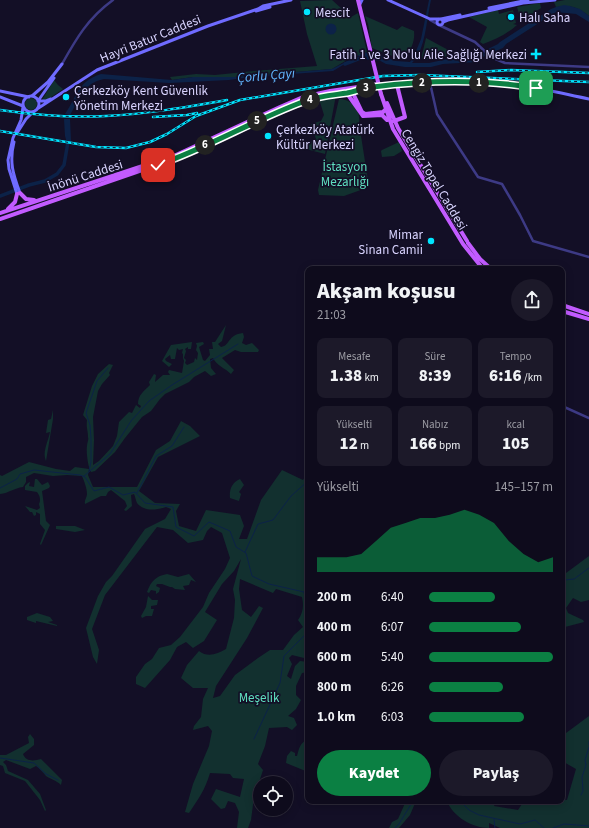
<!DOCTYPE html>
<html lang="tr">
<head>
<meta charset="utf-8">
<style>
  body { margin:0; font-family:"Source Sans 3",sans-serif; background:#1c1929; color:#f1f3f6; height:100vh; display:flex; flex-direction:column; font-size:15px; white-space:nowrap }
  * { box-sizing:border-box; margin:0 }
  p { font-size:13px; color:#9b9ba3 }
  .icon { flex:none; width:22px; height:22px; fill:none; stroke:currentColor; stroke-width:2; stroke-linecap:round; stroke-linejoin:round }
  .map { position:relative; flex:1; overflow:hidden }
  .drawer { position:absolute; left:305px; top:266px; width:260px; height:538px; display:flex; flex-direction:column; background:#0e0b1c; border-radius:8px; box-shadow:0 2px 10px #0003,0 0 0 1px #2e2b3b }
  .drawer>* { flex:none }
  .fabs { position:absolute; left:253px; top:776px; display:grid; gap:8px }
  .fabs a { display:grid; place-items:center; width:40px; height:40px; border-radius:50%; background:#0e0b1c; box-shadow:0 2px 10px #0003,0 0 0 1px #2e2b3b; font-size:20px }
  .pin { position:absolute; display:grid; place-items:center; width:34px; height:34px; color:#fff; margin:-17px; border-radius:8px; box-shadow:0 2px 6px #0006 }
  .km { position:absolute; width:20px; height:20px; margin:-10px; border-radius:50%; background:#222; color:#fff; font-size:11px; line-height:20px; text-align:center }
  .round { display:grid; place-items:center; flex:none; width:42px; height:42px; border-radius:21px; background:#1c1929 }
  .summary { display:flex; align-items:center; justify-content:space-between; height:68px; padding:0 12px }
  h1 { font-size:22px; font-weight:800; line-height:30px }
  .figures { display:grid; grid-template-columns:repeat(3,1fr); gap:6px; height:68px; padding:4px 12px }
  .figures div { display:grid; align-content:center; border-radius:8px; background:#1c1929; text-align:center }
  .figures b { font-size:17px; font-weight:800 }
  .figures small { font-size:11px; font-weight:400 }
  .figures p { font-size:11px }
  .chart { height:112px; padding:8px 12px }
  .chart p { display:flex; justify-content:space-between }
  .chart svg { width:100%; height:72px; margin-top:4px; fill:#0b8043; opacity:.7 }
  .primary-button { display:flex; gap:8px; margin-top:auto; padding:8px 12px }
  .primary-button a { flex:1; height:46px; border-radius:24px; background:#0b8043; color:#fff; font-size:16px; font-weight:800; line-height:46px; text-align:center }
  .primary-button a+a { background:#1c1929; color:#f1f3f6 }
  ul { padding:0 12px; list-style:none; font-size:13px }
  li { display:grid; grid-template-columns:64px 48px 1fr; align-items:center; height:30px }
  li i { height:10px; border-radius:5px; background:#0b8043 }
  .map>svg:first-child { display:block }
  .green { fill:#12302f; fill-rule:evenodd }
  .water { fill:#0c2248 }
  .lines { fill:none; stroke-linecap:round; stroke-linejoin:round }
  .stream { stroke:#0c2248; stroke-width:1 }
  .river { stroke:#0c2248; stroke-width:3.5 }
  .tertiary { stroke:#3d3a85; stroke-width:2.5 }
  .secondary { stroke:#6f6bff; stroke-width:3 }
  .primary { stroke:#c25bff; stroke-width:4 }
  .rail-casing { stroke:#00e5ff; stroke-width:2.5 }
  .rail { stroke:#130f26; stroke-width:1; stroke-dasharray:3; stroke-linecap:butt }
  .primary-bridge { stroke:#c25bff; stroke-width:4 }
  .route-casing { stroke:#fff; stroke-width:8 }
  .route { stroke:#0b8043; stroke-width:5 }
  .poi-dot { fill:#00e5ff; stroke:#130f26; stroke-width:1.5 }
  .labels { text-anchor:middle; stroke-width:3.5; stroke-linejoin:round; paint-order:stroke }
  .poi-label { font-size:13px; fill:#d9d4ff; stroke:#130f26; text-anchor:start }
  .street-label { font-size:13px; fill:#d9d4ff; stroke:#130f26 }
  .park-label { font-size:13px; fill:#5fe0c0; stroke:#130f26 }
  .water-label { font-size:14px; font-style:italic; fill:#62b6ff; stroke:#130f26 }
</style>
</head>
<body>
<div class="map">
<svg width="589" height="828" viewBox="0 0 589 828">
  <rect width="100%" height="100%" fill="#130f26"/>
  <path class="green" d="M332,0L351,17L358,13L367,52L347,60L332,69L235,77H193L172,80L170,77L196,74L215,75L254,71L317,66L307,34L300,1Z
    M565,0H589V16C577,6 570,5 556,7L554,2Z
    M540,3L541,8L521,21L517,7Z
    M498,10L499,14L513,10L516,23L513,24L517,25C507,34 495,40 483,44L480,42L487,27L469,17Z
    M365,16L397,30L402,26L414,31C415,40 412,48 406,55L397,58L372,48L368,24Z
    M426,38L452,52L450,56L433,59H421Z
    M54,80L58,85L63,89L47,100H42Z
    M336,95L325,154L302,148L303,144L305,145L316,139L311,124L321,121L324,115L319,99Z
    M25 104a6 6 0 1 1 12 0a6 6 0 1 1-12 0Z
    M339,99C352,99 361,110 359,123L369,187L344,196L319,195L318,190Z
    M399,142L402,151L394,156L382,157L381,151L382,150Z
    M226,325L222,341L218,344L221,347C231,345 227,335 243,333L244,337L242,343L246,345L252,343L259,350L258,352H241L235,350L222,358L234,370L231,374C225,368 217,366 213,358L210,359L211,368L216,374L211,376L205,371L194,377L189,382L165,394L160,399L151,411L142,417L125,438L115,452L95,471L91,472C88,467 86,452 87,446C87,443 89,440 88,437C88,430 86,428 87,420L83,415L92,386L98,374L109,364L113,365L109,373L110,375L102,384L98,391L93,417L94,440L93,465L99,461L113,446L117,436L119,422L129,412L132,413L136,405L140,408L141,406L138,404C138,395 144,391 150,385L149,382L154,374L156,375L155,382L163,375H170L168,372L169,370L182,373L184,361L183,358V354L182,353L183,349L179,350L177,348L175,359H171L170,355L165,359L166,361L172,364L169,367L162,361L171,345L192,342L191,349H188V347L185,349L186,351L184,358L186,360L185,363L187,365L194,362L195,358L197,360L198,353L196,350L197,346L196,343L203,342L204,344L199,347L203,360L205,361L210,355L209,349H213L212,342H215Z
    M53,410V419L46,461C42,452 48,442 50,432L46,433L48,420L51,419Z
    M181,421L190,426L200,436L158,457L139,491L155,503L180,504L176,511L179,526L196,531L206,510L240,515L244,526L239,539H247L261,500L282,470L303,480L308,472V659L292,655L289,658L292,664L287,676L291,679L295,666L300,661L308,662V672L302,673L296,686V695L301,700L296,709L288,716L294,718L297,725L292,730L287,727L269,728L265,746L258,764L263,770L255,795L258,794L260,787V799L258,800L256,798L254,797L251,820L248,828H237L239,812L235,803L228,801L225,808L221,809L211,799L216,789L240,797L244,779L233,778L230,774L210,773C205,790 199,798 189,813L185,812L193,784L209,746L212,731L208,726L193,730L194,726L201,717L203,699L208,688H193L181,678L187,665L199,651C208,658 217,654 226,649L234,618L235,600L233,589L241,559L234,571L222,584L205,612L217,620L204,641L193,648L186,642L177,647L170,660L145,688L136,684V677L145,664L152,659L159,648L171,645L180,637L203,607L209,593L225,569L230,558L222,533L211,527L207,531L203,540L188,543L173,530L157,527L105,595L92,629L99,650L97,664L93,657L86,628L98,596L106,582L112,576L145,529L165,519L171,509L166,507C157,510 144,512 137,503C136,501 135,496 134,494L131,495L132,506L126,511L124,510L127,506L125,501L111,490L108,492L106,496H101L85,504C84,500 87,498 87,494C87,488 84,481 82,476L67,475L53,476L34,473L26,477V482L23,487C14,488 9,493 0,494V475L2,476L29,462L56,469L70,471L75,467L89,469L88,475L93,487H137L156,450L170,441ZM240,579L273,593L276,589L302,597C304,606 303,613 298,620L303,627L294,635L283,650H270L258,658L235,675L220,696L213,698L216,686L247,638L263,608L259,606L251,617L242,610L239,589Z
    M35,479H37L42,485L48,482L50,486L49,488L42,491L46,521L50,525L41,545L40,544L45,530L40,524V514L36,512V515L34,516L32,512H30L25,506L37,510L40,508L39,504C41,500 40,496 37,492L25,490V486L28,483L30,482L29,486L34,487Z
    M240,479L244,485L239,492L241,494L239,501L230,498C229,490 232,482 240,479Z
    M56,526H75L85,530L75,532L56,529Z
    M589,556V600L581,602L573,598L566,608L568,613L583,620L584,622L565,627L562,635V576Z
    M167,574L178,577L189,574L196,582L191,580L189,585L183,586L185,590L175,589L172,587H170L162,584H157L156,586L160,588L159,592L156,594V591L151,590L149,593L147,592C151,581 156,576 167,574Z
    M148,596L152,600H158L157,605L151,606V609H154L152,616H146L142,618L141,616L146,607Z
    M37,613L50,617L53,621L48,622L57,625V626L36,621V623L27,620V617Z
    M589,716V828H500L489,823V828C473,828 453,817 447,801H496L494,806L518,810L524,801H562V799L567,800L576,769L562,761V736Z
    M30,734L34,739V745L23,754C26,762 34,761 41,759L62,780L61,785C56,780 50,779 46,776C43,772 40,769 36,766L30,769L6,760L3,762L6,765L8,771L28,780L40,794L46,810L45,811L40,800L25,781L5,773L3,766L0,765V755H6L29,743L28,737Z
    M308,739V772L286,763L287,756L291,751L295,753V756H297C299,748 300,743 308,739Z
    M406,801H416L410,815L399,828H389L392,822L398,819Z"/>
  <path class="water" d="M429,0H431C427,17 426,40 418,55C416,58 414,61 412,63H429L452,58L472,57L498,44L500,42L551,9L556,7L564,5L570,6L580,9L589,16V22L576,14L556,12L506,44L503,48L486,55L476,62L443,64L431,67H405L386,64L375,58L374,53L396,61L410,62L414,56L421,39Z
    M325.5 29a5.5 5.5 0 1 1 11 0a5.5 5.5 0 1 1-11 0Z
    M369,52L370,56H358L333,71L250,77L229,80L169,83L104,79C83,83 80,99 70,115L65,114C78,95 77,82 101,74L172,80L193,77H235L332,69L363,53Z
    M64,119H70L71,141L68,146L65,136Z"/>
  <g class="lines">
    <path class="stream" d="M89,471L91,462V438L90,425L86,413L97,381L108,368
      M84,476L110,454L131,421L149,401L172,385L238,344
      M0,488L17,479L20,474L34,470L80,475L85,477L94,491L109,487L123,495L135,492L145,503L173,507L176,527L194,536L209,522L230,531L236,547L246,553L252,576L269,584L304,592L308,611
      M137,493L156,456L172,446L184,427
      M245,552L258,524L273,520L291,496L308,481
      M562,582L565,580L574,579L589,568
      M304,592L308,589
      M254,739L280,683L284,656L308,632
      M589,742V745
      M0,758L34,763L46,774L58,780
      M581,795L583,791L582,777L586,765L585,760L589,747
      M460,801L469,810L479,815L520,824L535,820L544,828
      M494,819L495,828
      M395,828L399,824L413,801
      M553,828L564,824L589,826"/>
    <path class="river" d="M345,64L363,57L379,59
      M0,196L29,185L45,181L57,174L64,165L68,142"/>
    <path class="tertiary" d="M430,20L437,24
      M441,26L475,42L491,57L505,63L589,67
      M62,64C76,39 88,18 113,0
      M430,83L437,114L478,177L502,184L520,215L533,241L589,257
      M562,406L589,418"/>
    <path class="secondary" d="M388,0L430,19H439
      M360,4L362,0
      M489,8L528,0
      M256,11L270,7
      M437 22a3 3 0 1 1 6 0a3 3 0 1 1-6 0Z
      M441,19L460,15
      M443,22L448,20L523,3L555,0
      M397,85C440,82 483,81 526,87C547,89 568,95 589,99
      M0,91L29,97
      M32,96L48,82L62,64
      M23 104a8 8 0 1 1 16 0a8 8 0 1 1-16 0Z
      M0,97L23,106
      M38,101L54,78
      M38,101H46L51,99
      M37,109L97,70L208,26L258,9L263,6L291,0
      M17,133L26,119L33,112
      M14,142C9,162 13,174 20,193
      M17,194L9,169L8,160L13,138L21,120L23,107"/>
    <path class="primary" d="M351,89L362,112L365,114L383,112L386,109
      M346,92L363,116L382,115L387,120
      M381,94L393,129L463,244L483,269
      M387,103L398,128L467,241
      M20,193L26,199L34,200
      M8,209L15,202L17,194
      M0,213L176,155L280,107L303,97L330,91L379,84
      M0,219L177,158L281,110L307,100L326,95L397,85L405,117L394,121
      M468,243L480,259L491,269
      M562,305L589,314
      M562,311L589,319"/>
    <g class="rail-casing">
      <path id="rail" d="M477,72L511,70L589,73
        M0,110C35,115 71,118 106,116C147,114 187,107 227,100
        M153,117L187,115L197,113
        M0,131L96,147L126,148L150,142L167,134L196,116L240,100L383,76L420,75L589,82"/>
    </g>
    <use href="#rail" class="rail"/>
    <path class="primary-bridge" d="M358,0L381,94"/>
  </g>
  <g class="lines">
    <g class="route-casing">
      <path id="route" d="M158,165C210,147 257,118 308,100C321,96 334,95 347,93C356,91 364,88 373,87C427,80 483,79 536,88"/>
    </g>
    <use href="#route" class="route"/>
  </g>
  <g class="poi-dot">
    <circle cx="307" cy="12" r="4"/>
    <circle cx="511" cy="17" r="4"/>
    <path d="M534 48h4v4h4v4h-4v4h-4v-4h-4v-4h4z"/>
    <circle cx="66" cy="97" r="4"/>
    <circle cx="268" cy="136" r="4"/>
    <circle cx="431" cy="241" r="4"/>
  </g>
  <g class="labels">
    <g class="poi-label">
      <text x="315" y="17">Mescit</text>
      <text x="519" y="22">Halı Saha</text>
      <text x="527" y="59" text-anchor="end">Fatih 1 ve 3 No'lu Aile Sağlığı Merkezi</text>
      <text x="74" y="95">Çerkezköy Kent Güvenlik<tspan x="74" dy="15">Yönetim Merkezi</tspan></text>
      <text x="276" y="134">Çerkezköy Atatürk<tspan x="276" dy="15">Kültür Merkezi</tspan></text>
      <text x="423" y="239" text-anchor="end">Mimar<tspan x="423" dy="15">Sinan Camii</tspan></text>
    </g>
    <g class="street-label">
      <text transform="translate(150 38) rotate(-22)" y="5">Hayri Batur Caddesi</text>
      <text transform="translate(85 175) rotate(-18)" y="5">İnönü Caddesi</text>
      <text transform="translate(435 179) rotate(59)" y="5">Cengiz Topel Caddesi</text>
    </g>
    <g class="park-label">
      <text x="345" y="171">İstasyon<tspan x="345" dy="15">Mezarlığı</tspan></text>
      <text x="259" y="702">Meşelik</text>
    </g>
    <g class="water-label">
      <text transform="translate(266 75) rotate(-5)" y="5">Çorlu Çayı</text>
    </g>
  </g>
</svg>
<div class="fabs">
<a><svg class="icon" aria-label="locate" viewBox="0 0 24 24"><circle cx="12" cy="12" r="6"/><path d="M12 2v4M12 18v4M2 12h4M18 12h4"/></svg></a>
</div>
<div class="pin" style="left:536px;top:88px;background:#1e9e55"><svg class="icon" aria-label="arrive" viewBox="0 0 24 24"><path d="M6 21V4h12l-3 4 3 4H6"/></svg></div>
<div class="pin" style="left:158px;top:165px;background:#d93025"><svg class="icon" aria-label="check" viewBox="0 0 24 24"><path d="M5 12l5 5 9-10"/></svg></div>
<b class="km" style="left:479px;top:83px">1</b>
<b class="km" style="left:422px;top:83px">2</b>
<b class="km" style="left:366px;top:88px">3</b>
<b class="km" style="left:310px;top:100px">4</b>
<b class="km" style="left:257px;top:121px">5</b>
<b class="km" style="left:205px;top:145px">6</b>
<section class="drawer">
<div class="summary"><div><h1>Akşam koşusu</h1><p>21:03</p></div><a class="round"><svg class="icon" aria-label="share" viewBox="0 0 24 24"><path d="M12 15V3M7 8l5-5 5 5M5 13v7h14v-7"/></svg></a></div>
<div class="figures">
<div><p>Mesafe</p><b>1.38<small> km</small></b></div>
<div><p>Süre</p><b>8:39</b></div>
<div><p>Tempo</p><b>6:16<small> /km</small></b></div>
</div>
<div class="figures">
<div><p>Yükselti</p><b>12<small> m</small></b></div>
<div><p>Nabız</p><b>166<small> bpm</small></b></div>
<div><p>kcal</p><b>105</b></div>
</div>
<div class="chart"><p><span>Yükselti</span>145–157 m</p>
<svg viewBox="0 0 160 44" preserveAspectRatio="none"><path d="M0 44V35L10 35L20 35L30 33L40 25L50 17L60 14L70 11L80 11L90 9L100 6L110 9L120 14L130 25L140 33L150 38L160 35V44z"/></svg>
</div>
<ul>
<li><b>200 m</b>6:40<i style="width:53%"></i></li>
<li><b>400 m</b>6:07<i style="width:74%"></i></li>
<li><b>600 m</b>5:40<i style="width:100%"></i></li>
<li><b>800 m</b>6:26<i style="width:60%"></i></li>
<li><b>1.0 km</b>6:03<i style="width:77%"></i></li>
</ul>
<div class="primary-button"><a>Kaydet</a><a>Paylaş</a></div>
</section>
</div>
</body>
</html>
